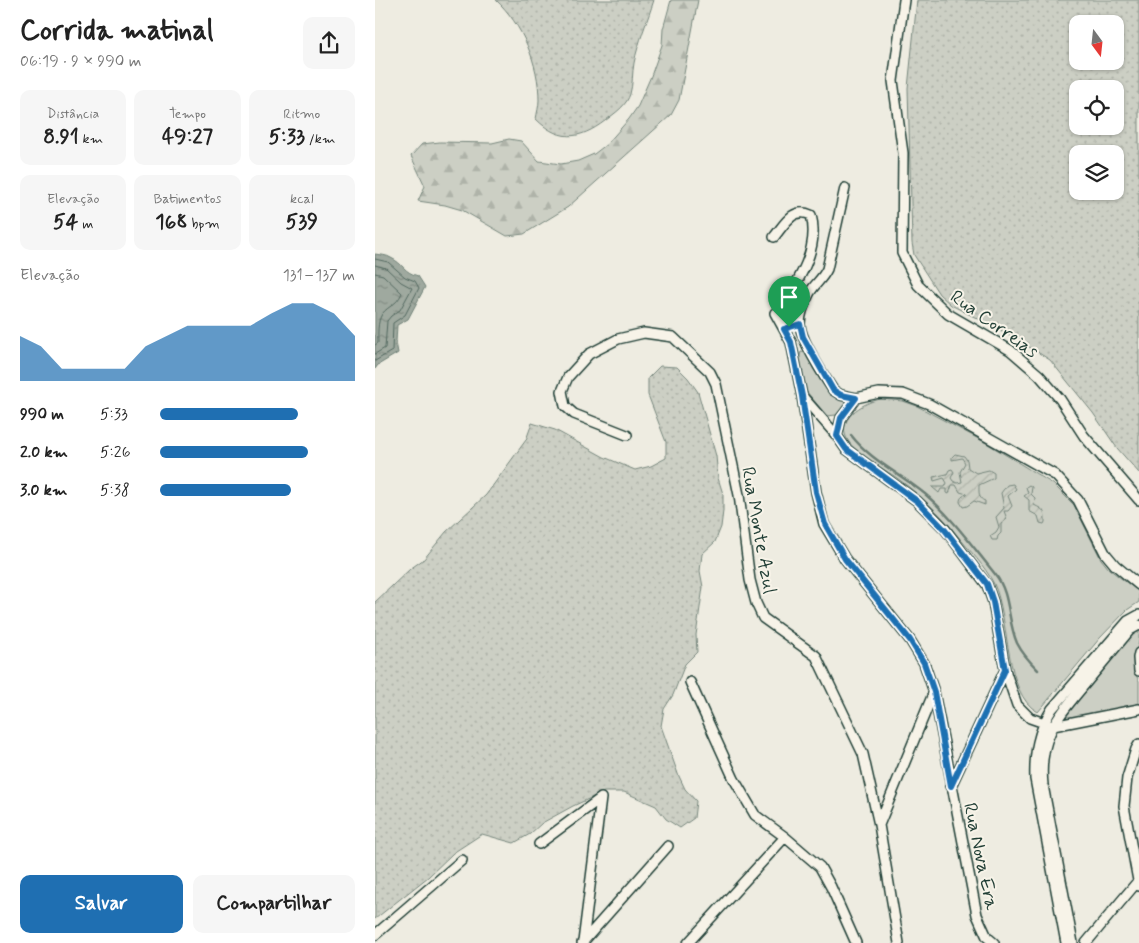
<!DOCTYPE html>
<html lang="pt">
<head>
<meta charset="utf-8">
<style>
  body { margin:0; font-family:Mynerve,sans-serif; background:#f6f6f6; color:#222; height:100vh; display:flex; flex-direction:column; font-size:19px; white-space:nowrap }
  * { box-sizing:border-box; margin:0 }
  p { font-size:16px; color:#767676 }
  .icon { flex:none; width:28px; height:28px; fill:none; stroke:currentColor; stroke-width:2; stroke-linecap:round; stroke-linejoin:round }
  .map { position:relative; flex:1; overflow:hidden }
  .drawer { display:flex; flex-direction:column; background:#fff; width:375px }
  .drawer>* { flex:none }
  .needle { width:32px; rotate:165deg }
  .tools { position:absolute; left:694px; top:15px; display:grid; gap:10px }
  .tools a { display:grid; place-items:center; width:55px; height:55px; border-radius:10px; background:#fff; box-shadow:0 1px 4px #0004; font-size:25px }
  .pin { position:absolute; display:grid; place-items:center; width:42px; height:42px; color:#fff; margin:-51px -21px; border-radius:50% 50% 50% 0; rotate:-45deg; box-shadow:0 0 5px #0007 }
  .pin .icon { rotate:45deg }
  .round { display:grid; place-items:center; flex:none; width:52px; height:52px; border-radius:10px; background:#f6f6f6 }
  .headline { display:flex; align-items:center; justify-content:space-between; height:85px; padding:0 20px }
  h1 { font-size:28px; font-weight:800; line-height:38px }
  .figures { display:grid; grid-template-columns:repeat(3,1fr); gap:8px; height:85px; padding:5px 20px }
  .figures div { display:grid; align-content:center; border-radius:10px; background:#f6f6f6; text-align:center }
  .figures b { font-size:21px; font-weight:800 }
  .figures small { font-size:14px; font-weight:400 }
  .figures p { font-size:14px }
  .chart { height:140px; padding:10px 20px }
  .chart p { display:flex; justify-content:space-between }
  .chart svg { width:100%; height:90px; margin-top:5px; fill:#1f6fb2; opacity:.7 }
  .cta { display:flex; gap:10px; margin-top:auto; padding:10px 20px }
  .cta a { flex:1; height:58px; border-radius:10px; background:#1f6fb2; color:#fff; font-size:20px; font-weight:800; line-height:58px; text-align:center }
  .cta a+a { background:#f6f6f6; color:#222 }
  ul { padding:0 20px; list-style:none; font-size:16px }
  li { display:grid; grid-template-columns:80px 60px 1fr; align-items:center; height:38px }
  li i { height:12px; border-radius:6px; background:#1f6fb2 }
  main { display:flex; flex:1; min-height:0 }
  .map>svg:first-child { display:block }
  .grass { fill:url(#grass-dots); stroke:#76867c; fill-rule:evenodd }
  .forest { fill:url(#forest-firs); stroke:#76867c }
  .park { fill:#cccfc4; stroke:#76867c }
  .garden { fill:url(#garden-furrows); stroke:#76867c }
  .water { fill:url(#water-ripples); stroke:#6c7e74 }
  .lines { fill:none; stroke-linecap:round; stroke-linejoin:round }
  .shore { stroke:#52685f; stroke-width:1 }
  .stream { stroke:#6c7e74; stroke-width:2.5 }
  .minor-casing { stroke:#1f3d34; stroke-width:12 }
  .minor { stroke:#f7f3e8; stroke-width:9 }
  .route-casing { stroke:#fff; stroke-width:10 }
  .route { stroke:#1f6fb2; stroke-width:6 }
  .labels { text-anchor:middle; stroke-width:4; stroke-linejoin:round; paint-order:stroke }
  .street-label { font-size:19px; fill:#1f3d34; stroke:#f7f3e8 }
</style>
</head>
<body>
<main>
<section class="drawer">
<div class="headline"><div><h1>Corrida matinal</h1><p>06:19 · 9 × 990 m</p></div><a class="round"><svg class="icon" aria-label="share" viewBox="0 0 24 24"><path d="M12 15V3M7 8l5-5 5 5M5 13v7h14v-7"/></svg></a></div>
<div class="figures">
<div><p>Distância</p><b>8.91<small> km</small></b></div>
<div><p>Tempo</p><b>49:27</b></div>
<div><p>Ritmo</p><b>5:33<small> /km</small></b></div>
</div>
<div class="figures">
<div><p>Elevação</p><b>54<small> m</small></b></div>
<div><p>Batimentos</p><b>168<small> bpm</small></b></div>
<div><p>kcal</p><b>539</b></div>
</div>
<div class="chart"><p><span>Elevação</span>131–137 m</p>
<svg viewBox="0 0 160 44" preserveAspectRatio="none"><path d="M0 44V22L10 27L20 38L30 38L40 38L50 38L60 27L70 22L80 17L90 17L100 17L110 17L120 11L130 6L140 6L150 11L160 22V44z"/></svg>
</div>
<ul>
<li><b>990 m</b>5:33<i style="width:71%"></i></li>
<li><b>2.0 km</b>5:26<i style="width:76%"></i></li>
<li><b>3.0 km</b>5:38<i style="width:67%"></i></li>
</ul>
<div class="cta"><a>Salvar</a><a>Compartilhar</a></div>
</section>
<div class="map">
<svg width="764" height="943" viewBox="0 0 764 943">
  <defs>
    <pattern id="grass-dots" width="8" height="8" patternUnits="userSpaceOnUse" patternTransform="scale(1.25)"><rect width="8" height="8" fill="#cccfc4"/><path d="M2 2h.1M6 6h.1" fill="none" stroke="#afb3a9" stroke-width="1.8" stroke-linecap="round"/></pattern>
    <pattern id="forest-firs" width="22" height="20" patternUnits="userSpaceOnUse" patternTransform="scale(1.25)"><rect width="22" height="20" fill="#cccfc4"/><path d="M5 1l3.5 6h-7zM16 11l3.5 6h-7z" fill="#afb3a9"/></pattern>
    <pattern id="garden-furrows" width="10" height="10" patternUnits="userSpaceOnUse" patternTransform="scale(1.25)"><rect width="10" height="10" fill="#cccfc4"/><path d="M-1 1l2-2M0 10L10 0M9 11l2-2" fill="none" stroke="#afb3a9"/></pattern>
    <pattern id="water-ripples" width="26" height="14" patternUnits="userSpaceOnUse" patternTransform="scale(1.25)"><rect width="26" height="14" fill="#9fa99f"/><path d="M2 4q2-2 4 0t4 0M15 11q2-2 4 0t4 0" fill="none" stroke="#818b82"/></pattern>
  </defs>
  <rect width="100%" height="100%" fill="#eeece1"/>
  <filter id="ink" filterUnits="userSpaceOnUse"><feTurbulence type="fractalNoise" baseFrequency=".02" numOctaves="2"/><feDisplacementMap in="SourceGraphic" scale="10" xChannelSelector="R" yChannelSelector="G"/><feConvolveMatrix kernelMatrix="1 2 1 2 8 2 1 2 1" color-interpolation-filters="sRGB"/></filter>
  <g filter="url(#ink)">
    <path class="grass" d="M121,0H279C273,19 263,43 259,63C257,73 258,84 255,94C252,104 243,111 235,117C209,138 187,145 161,119C162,113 164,106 164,100C164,64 147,24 121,0Z
      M542,0H764V473L742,448L718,413L675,360L635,335L576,305L564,294L539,255L537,243L533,88ZM702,24H740V61H702ZM702,89H740V126H702ZM702,154H740V191H702Z
      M285,366L302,367L313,378L323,392L341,456L343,478L348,494V511L346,527L340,542L327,554L325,571L328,587L321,635L322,652L310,664L298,695L289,709L286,726L303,774L310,789L321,801L319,818L305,828L291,819L281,806L249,792H229L198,806L167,823L155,834L139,843L107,834L78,853L53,877L0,919V602L35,569L49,559L71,532L111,495L151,440L157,423L180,430L229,457L260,470L276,466L291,458V442L273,395V378Z"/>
    <path class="forest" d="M296,0H323L304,100L296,115L193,207L149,234L132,236L87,210L70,205L43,201L50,186L36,156L47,144L65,142L117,143L134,139L146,141L164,161L186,164L203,161L219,154L232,144L254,119L263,106L276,76L287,45L288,29Z"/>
    <path class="park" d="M426,352L434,353L457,395L469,400L471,403L461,415L452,416L431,391L424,359Z
      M506,399L528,401L542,406L613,444L678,484L699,505L726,559L734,569L764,592V602L752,610L725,638L663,712C629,694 635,618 619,584C610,566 594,550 582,535C565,513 545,495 522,478C509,469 482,454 474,442C458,420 488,402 506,399Z
      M764,630V641L759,665L760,673L764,681V706L688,721L687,718L758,633Z"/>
    <path class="garden" d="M580,454L589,456L592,460L593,468L601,473L614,470L619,473V478L604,485C604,491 603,499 610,501V505L599,501L592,506L588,507L585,502C585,497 588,496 592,494L585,492L581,485H577L574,494L572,493V489H566L564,493L557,487H570L572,483L569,478L559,481L558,477L572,474L574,470L577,469L579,472L576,478L578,481L582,483L587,482L585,472L590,463L587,458L577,460V457Z
      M638,484L641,489L633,496L637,506L633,511H629L632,519L626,524V533L623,536L622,540H617L615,536L621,532L624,527L621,517L629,508L626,493L632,485Z
      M654,485L657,487L656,494L660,498L659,505C669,510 670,510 670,522L669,524L665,523L663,516L654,511V500L649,496L653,493L651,487Z"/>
    <path class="water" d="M0,254C5,255 12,255 16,258C29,264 28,272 43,276L50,287L33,319L22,325L21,342L23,353L3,365L0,369Z"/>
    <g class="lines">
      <path class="shore" d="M0,259L13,262L30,277L40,281L44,288L30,315L18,323L17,351L0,361
        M0,265L11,268L26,282L37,288L25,310L16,316L12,321L10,348L0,354
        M0,273L8,275L27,293C21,306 14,305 7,314C2,322 3,334 3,343L0,345"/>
      <path class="stream" d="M476,435C495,460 526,474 550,494C577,517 598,547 620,574C636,594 632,620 642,643C647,653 655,662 663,670"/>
      <g class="minor-casing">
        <path id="minor" d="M529,0L518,81L528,153L527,253L543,285L573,314L635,350L664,375L685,399L709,436L764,500
          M470,188L452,269C447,280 439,284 434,294C430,302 425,314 425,324C425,339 449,376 458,390L466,395L481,398L504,393L528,394L554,404L680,475L703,500L730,553L740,565L764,585
          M399,237C409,225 418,206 436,215C445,248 424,280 407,306L406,311L413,324
          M400,313L416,342L427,396L441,492L449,524L470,559L535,640L549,663L559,692L602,915L612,937L619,943
          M427,396L462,436L471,449L542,501L570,529L612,585L618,602L630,670L642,705L655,718L678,726L764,709
          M252,435L199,414L190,406L187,391L193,377L214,354L243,339L269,333L298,337L335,372L341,384L364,495L375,580L381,603L388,618L441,656L488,754L504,825L524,943
          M462,436L466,418L481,398
          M764,653L763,658L764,671
          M315,682L359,779L380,815L410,837L445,867L456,887L481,943
          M764,744L761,749L752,778L749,806L764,886
          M576,786L630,670
          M504,825L558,694
          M164,844L226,798
          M0,935L87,860
          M208,942L226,798
          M207,943L293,846
          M313,943L410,837
          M691,943L660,779C659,753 663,731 677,709L753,621L764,615
          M698,943L668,785C663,737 683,717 711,683C726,665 740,648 755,630L764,625
          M711,943L763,881"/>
      </g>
      <use href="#minor" class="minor"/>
    </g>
  </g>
  <g class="lines" filter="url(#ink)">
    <g class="route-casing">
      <path id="route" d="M425,324L428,337L458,390L466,395L481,398L466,418L462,436L471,449L542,501L570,530L612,584L618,602L630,670L576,786L559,692L549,663L535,640L470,559L450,524L441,492L427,396L416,342L409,329Z"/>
    </g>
    <use href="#route" class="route"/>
  </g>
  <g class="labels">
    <g class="street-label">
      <text transform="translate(620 323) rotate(35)" y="7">Rua Correias</text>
      <text transform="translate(385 530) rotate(80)" y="7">Rua Monte Azul</text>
      <text transform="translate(607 856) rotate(78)" y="7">Rua Nova Era</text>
    </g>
  </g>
</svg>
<div class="tools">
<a><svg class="needle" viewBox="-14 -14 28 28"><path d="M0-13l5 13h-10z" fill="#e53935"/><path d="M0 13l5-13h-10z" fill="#767676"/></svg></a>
<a><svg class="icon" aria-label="locate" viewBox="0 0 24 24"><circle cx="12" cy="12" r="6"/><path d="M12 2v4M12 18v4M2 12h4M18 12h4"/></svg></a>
<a><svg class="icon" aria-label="layers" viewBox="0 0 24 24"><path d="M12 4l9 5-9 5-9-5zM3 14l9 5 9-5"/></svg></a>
</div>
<div class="pin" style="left:414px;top:327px;background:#1e9e55"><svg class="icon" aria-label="arrive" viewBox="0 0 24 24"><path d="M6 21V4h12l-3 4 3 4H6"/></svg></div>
</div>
</main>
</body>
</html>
